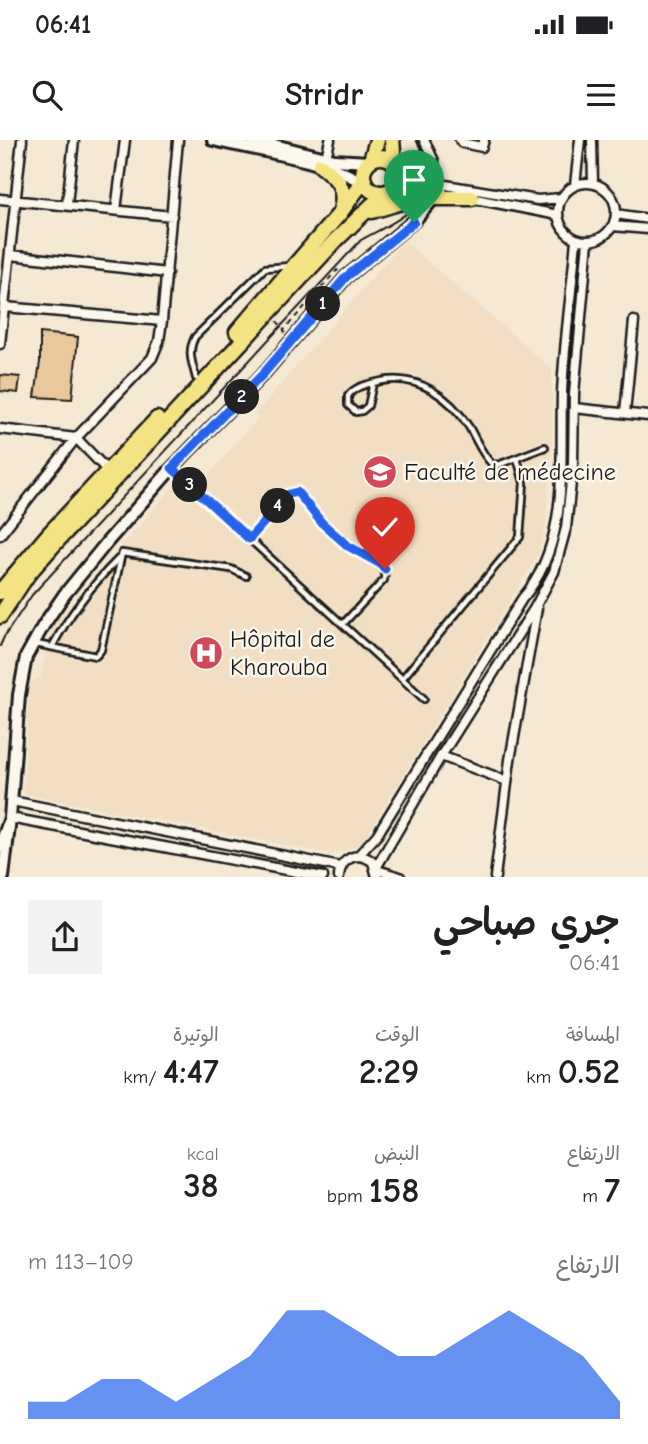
<!DOCTYPE html>
<html lang="ar">
<head>
<meta charset="utf-8">
<style>
  body { margin:0; font-family:"Comic Neue","Playpen Sans Arabic",sans-serif; background:#f2f2f2; color:#202124; direction:rtl; height:100vh; display:flex; flex-direction:column; font-size:26px; white-space:nowrap }
  * { box-sizing:border-box; margin:0 }
  p { font-size:23px; color:#757577 }
  .icon { flex:none; width:38px; height:38px; fill:none; stroke:currentColor; stroke-width:2; stroke-linecap:round; stroke-linejoin:round }
  .map { position:relative; height:737px; overflow:hidden; direction:ltr }
  .panel { display:flex; flex-direction:column; background:#fff; flex:1 }
  .panel>* { flex:none }
  .pin { position:absolute; display:grid; place-items:center; width:60px; height:60px; color:#fff; margin:-72px -30px; border-radius:50% 50% 50% 0; rotate:-45deg; box-shadow:0 0 7px #0007 }
  .pin .icon { rotate:45deg }
  .km { position:absolute; width:35px; height:35px; margin:-18px; border-radius:50%; background:#222; color:#fff; font-size:19px; line-height:35px; text-align:center }
  .round { display:grid; place-items:center; flex:none; width:74px; height:74px; border-radius:0px; background:#f2f2f2 }
  .headline { display:flex; align-items:center; justify-content:space-between; height:119px; padding:0 28px }
  h1 { font-size:38px; font-weight:600; line-height:52px }
  .stats { display:grid; grid-template-columns:repeat(3,1fr); gap:10px; height:119px; padding:7px 28px }
  .stats div { display:grid; align-content:center }
  .stats b { font-size:35px; font-weight:600 }
  .stats small { font-size:19px; font-weight:400 }
  .stats p { font-size:19px }
  .chart { height:196px; padding:14px 28px }
  .chart p { display:flex; justify-content:space-between }
  .chart svg { width:100%; height:126px; margin-top:7px; fill:#2563eb; opacity:.7 }
  .status { display:flex; justify-content:space-between; align-items:center; height:49px; padding:0 35px; background:#fff; direction:ltr }
  .status svg { height:19px; fill:currentColor }
  header { display:flex; justify-content:space-between; align-items:center; height:91px; padding:0 28px; background:#fff; font-size:32px; font-weight:600 }
  .map>svg:first-child { display:block }
  .built { fill:#f2dfc3 }
  .building { fill:#e9c89b; stroke:#1c1c1c; stroke-width:2 }
  .lines { fill:none; stroke-linecap:round; stroke-linejoin:round }
  .lane-casing { stroke:#1c1c1c; stroke-width:10 }
  .street-casing { stroke:#1c1c1c; stroke-width:13 }
  .secondary-casing { stroke:#1c1c1c; stroke-width:16 }
  .highway-casing { stroke:#1c1c1c; stroke-width:19 }
  .path { stroke:#1c1c1c; stroke-width:2; stroke-dasharray:5 5; stroke-linecap:butt }
  .lane { stroke:#fbf7ec; stroke-width:4.5 }
  .street { stroke:#fbf7ec; stroke-width:8 }
  .secondary { stroke:#fbf7ec; stroke-width:10 }
  .highway { stroke:#f4e382; stroke-width:14 }
  .tram { stroke:#1c1c1c; stroke-width:2 }
  .route-casing { stroke:#fff; stroke-width:14 }
  .route { stroke:#2563eb; stroke-width:9 }
  .labels { text-anchor:middle; stroke-width:5; stroke-linejoin:round; paint-order:stroke }
  .poi-label { font-size:24px; fill:#1c1c1c; stroke:#fbf7ec; text-anchor:start }
</style>
</head>
<body>
<div class="status"><b>06:41</b><svg viewBox="0 0 49 12"><path d="M0 12V9h3v3zM5 12V6h3v6zM10 12V3h3v9zM15 12V0h3v12zM26 1h20v11H26zM47 4h2v5h-2z"/></svg></div>
<header><svg class="icon" aria-label="menu" viewBox="0 0 24 24"><path d="M4 6h16M4 12h16M4 18h16"/></svg>Stridr<svg class="icon" aria-label="search" viewBox="0 0 24 24"><circle cx="10" cy="10" r="6"/><path d="M15 15l6 6"/></svg></header>
<div class="map">
<svg width="648" height="737" viewBox="0 0 648 737">
  <rect width="100%" height="100%" fill="#f6e9d4"/>
  <filter id="ink" filterUnits="userSpaceOnUse"><feTurbulence type="fractalNoise" baseFrequency=".0143" numOctaves="2"/><feDisplacementMap in="SourceGraphic" scale="14" xChannelSelector="R" yChannelSelector="G"/><feConvolveMatrix kernelMatrix="1 2 1 2 8 2 1 2 1" color-interpolation-filters="sRGB"/></filter>
  <g filter="url(#ink)">
    <path class="built" d="M404,101L552,229V310L545,389L539,413L364,700L357,706L332,714L319,712L23,654L29,548L33,540L40,538L51,489L55,482L177,342L191,355L258,278L255,274Z"/>
    <path class="building" d="M40,193L78,197L72,259L35,257L40,222Z
      M0,235L20,237L18,253L0,251Z"/>
    <g class="lines">
      <g class="lane-casing">
        <path id="lane" d="M196,238C192,222 187,212 195,197L265,128L290,126
          M373,243L368,266L362,271L356,272L348,265V256C356,245 369,244 382,241C418,234 450,257 469,287C476,299 482,315 492,324L498,325L545,307
          M173,329L424,559
          M249,399L289,353L297,352L322,383L348,406L381,424L385,429L384,440L343,484
          M36,504L96,516L101,510L122,413L231,429L246,436
          M52,507C69,475 92,445 118,419
          M402,539L520,397L524,343L517,318"/>
      </g>
      <g class="street-casing">
        <path id="street" d="M424,0L434,21V43
          M460,0L462,3L482,7L484,0
          M592,0L593,43
          M326,18L330,0
          M397,26L421,41L538,60L561,58
          M558 72a29 29 0 1 1 58 0a29 29 0 1 1-58 0Z
          M575,45L580,0
          M394,48L443,53
          M470,58L558,75
          M0,59L172,76
          M67,64L74,0
          M116,70L125,0
          M616,74L648,79
          M613,86L648,89
          M11,115L167,133
          M5,167L162,181
          M0,204L22,0
          M574,268L648,276
          M625,273L634,181
          M0,289L76,298L108,331
          M0,395L76,298L152,218L159,201L162,181L178,0
          M441,616L507,641
          M12,661L340,727
          M10,678L323,737
          M358,716L377,695L522,459C570,404 560,323 562,254C564,202 572,150 576,99
          M376,728L441,616L534,469L554,432L566,388L573,324L574,254L588,101
          M377,730L400,737
          M339,737C340,718 358,710 373,722L377,737
          M495,737L510,620L537,468"/>
      </g>
      <g class="secondary-casing">
        <path id="secondary" d="M213,0C254,10 335,21 367,46
          M254,0L334,20L369,22
          M10,678L19,555L26,517L43,486L64,455L108,401L172,328L264,233L346,137L414,81L435,57
          M0,706L10,678L3,737"/>
      </g>
      <g class="highway-casing">
        <path id="highway" d="M392,0L394,22
          M363 35a18 18 0 1 1 36 0a18 18 0 1 1-36 0Z
          M371,20L377,0
          M320,25C337,38 347,47 341,70
          M372,71L415,58H472
          M237,192L340,73L364,40
          M0,452L49,394L157,279
          M0,476L28,434L57,401L336,100L371,66L390,51"/>
      </g>
      <path class="path" d="M277,181L284,190
        M285,193L284,190L337,130L339,132"/>
      <use href="#lane" class="lane"/>
      <use href="#street" class="street"/>
      <use href="#secondary" class="secondary"/>
      <use href="#highway" class="highway"/>
      <path class="tram" d="M0,506L4,497L32,455L361,100C389,84 429,71 426,32C425,21 422,9 416,0"/>
    </g>
  </g>
  <g class="lines" filter="url(#ink)">
    <g class="route-casing">
      <path id="route" d="M385,429L381,424L348,406L322,383L297,352L289,354L249,399L172,328L264,233L346,137L414,82"/>
    </g>
    <use href="#route" class="route"/>
  </g>
  <defs>
    <g id="university-disc" transform="scale(1.75)"><circle r="9.5" fill="#d1495b" stroke="#fbf7ec"/><path d="M0-5L7-2L0 1L-7-2ZM-4 1L0 2.5L4 1V4Q0 6-4 4Z" fill="#fff"/></g>
    <g id="hospital-disc" transform="scale(1.75)"><circle r="9.5" fill="#d1495b" stroke="#fbf7ec"/><path d="M-5-5h3v3.5h4V-5h3V5h-3V1.5h-4V5h-3Z" fill="#fff"/></g>
  </defs>
  <g fill-rule="evenodd">
    <use href="#university-disc" x="380" y="332"/>
    <use href="#hospital-disc" x="206" y="513"/>
  </g>
  <g class="labels">
    <g class="poi-label">
      <text x="404" y="340">Faculté de médecine</text>
      <text x="230" y="507">Hôpital de<tspan x="230" dy="28">Kharouba</tspan></text>
    </g>
  </g>
</svg>
<div class="pin" style="left:414px;top:82px;background:#1e9e55"><svg class="icon" aria-label="arrive" viewBox="0 0 24 24"><path d="M6 21V4h12l-3 4 3 4H6"/></svg></div>
<div class="pin" style="left:385px;top:429px;background:#d93025"><svg class="icon" aria-label="check" viewBox="0 0 24 24"><path d="M5 12l5 5 9-10"/></svg></div>
<b class="km" style="left:323px;top:164px">1</b>
<b class="km" style="left:242px;top:257px">2</b>
<b class="km" style="left:190px;top:345px">3</b>
<b class="km" style="left:278px;top:366px">4</b>
</div>
<section class="panel">
<div class="headline"><div><h1>جري صباحي</h1><p>06:41</p></div><a class="round"><svg class="icon" aria-label="share" viewBox="0 0 24 24"><path d="M12 15V3M7 8l5-5 5 5M5 13v7h14v-7"/></svg></a></div>
<div class="stats">
<div><p>المسافة</p><b>0.52<small> km</small></b></div>
<div><p>الوقت</p><b>2:29</b></div>
<div><p>الوتيرة</p><b>4:47<small> /km</small></b></div>
</div>
<div class="stats">
<div><p>الارتفاع</p><b>7<small> m</small></b></div>
<div><p>النبض</p><b>158<small> bpm</small></b></div>
<div><p>kcal</p><b>38</b></div>
</div>
<div class="chart"><p><span>الارتفاع</span>109–113 m</p>
<svg viewBox="0 0 160 44" preserveAspectRatio="none"><path d="M0 44V38L10 38L20 30L30 30L40 38L50 30L60 22L70 6L80 6L90 14L100 22L110 22L120 14L130 6L140 14L150 22L160 38V44z"/></svg>
</div>
</section>
</body>
</html>
